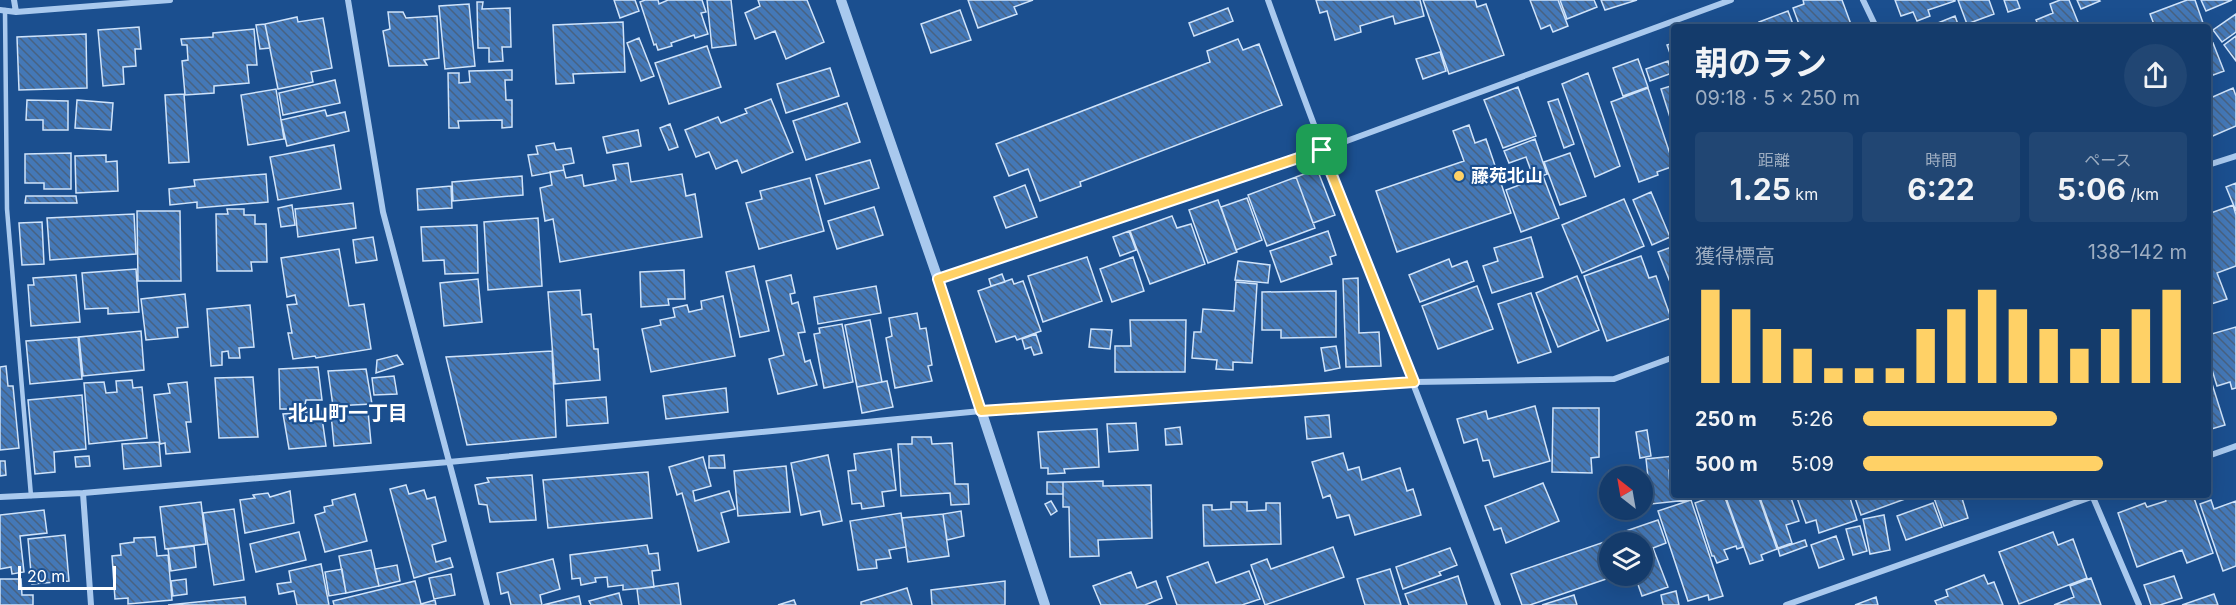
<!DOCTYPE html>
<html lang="ja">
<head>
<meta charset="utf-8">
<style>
  body { margin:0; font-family:Inter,"Noto Sans JP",sans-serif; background:#214673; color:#f1f3f6; height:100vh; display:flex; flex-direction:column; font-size:22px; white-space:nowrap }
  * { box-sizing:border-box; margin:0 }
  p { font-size:20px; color:#9dadc1 }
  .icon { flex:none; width:33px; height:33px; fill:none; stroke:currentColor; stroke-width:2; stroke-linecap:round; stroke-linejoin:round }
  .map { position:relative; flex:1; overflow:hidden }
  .panel { position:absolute; left:1671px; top:24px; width:540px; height:474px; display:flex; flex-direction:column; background:#143b6b; border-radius:6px; box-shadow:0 6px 24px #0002,0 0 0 2px #33557e }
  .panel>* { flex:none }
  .needle { width:39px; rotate:329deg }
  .fabs { position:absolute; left:1599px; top:466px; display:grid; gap:12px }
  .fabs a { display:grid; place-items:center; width:54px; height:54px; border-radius:50%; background:#143b6b; box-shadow:0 6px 24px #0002,0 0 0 2px #33557e; font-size:30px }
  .scale { position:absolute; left:18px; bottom:15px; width:98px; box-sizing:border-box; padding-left:6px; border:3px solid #fff; border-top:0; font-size:16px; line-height:21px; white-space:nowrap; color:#fff; -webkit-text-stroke:4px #1b4f8f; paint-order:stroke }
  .pin { position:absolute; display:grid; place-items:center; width:51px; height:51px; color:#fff; margin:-26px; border-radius:12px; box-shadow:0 3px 9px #0006 }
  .round { display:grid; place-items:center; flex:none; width:63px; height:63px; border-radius:32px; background:#214673 }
  .head { display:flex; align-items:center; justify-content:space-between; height:102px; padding:0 24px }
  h1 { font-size:33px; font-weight:700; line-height:45px }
  .stats { display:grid; grid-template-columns:repeat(3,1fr); gap:9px; height:102px; padding:6px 24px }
  .stats div { display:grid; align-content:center; border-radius:6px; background:#214673; text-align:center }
  .stats b { font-size:30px; font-weight:700 }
  .stats small { font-size:16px; font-weight:400 }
  .stats p { font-size:16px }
  .chart { height:168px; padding:12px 24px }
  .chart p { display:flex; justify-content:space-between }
  .chart svg { width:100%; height:108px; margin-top:6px; stroke:#ffd166; stroke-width:6 }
  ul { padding:0 24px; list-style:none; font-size:20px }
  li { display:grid; grid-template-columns:96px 72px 1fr; align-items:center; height:45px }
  li i { height:15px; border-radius:8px; background:#ffd166 }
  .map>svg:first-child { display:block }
  .building { fill:url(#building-back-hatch); stroke:#cfe3fa; stroke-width:1.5 }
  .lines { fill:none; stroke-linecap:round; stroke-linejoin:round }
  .service { stroke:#a9c9ee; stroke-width:4.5 }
  .minor { stroke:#a9c9ee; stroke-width:6 }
  .tertiary { stroke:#a9c9ee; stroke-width:10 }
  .route-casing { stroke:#fff; stroke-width:12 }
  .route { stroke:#ffd166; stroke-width:8 }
  .poi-dot { fill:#ffd166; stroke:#1b4f8f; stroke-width:2 }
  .labels { text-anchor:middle; stroke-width:4.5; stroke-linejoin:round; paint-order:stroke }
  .poi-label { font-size:18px; font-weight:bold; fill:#fff; stroke:#1b4f8f; text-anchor:start }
  .neighbourhood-label { font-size:20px; font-weight:bold; fill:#fff; stroke:#1b4f8f }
</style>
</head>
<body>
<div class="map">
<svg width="2236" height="605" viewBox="0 0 2236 605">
  <defs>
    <pattern id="building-back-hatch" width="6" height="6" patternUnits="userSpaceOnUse" patternTransform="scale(1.5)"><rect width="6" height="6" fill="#4478b7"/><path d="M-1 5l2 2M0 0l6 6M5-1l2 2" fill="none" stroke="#486282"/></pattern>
  </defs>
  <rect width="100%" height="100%" fill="#1b4f8f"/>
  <path class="building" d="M614,0H635L639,11L620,18Z
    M645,0H658L659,4L668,0H702L706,12L701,13L708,34L695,38L694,35L671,43L672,46L658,50L656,44L654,45L640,2Z
    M707,0H731L736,45L712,48Z
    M758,0H807L824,42L786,59L775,31L755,39L745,13L760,6Z
    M968,0H1033L1014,7L1017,14L978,28Z
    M1316,0H1420L1424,16L1395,24L1393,16L1360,26L1361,32L1335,40L1327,11L1320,13Z
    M1423,0H1475L1477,7L1486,4L1504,55L1449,74Z
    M1530,0H1558L1568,26L1553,32L1550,25L1541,29Z
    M1560,0H1594L1597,7L1567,19Z
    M1601,0H1637L1605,10Z
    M1803,0H1842L1852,27H1800L1793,8L1804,4Z
    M1895,0H1955V1L1928,10L1930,16L1917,21L1913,12L1901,16Z
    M1958,0H1989L1994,14L1967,24Z
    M2004,0H2017L2020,8L2008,12Z
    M2060,0H2069L2080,27L2086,24L2087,27H2039L2036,20L2053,13L2050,4Z
    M2077,0H2099L2100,1L2081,9Z
    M2187,0H2195L2203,23L2191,27H2155L2150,14Z
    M2201,0H2232L2206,11Z
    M477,2H483L482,9L510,8L511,47H502L503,61L489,62V48H478Z
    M469,4L475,66L445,69L439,6Z
    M1228,8L1233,21L1194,36L1189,23Z
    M960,10L971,40L931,53L921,24Z
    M1788,11L1794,27H1761L1759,22Z
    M388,12H403L406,18L437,16L439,58L424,60L427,65L389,66L383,31L390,29Z
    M2236,14V32L2222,42L2213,30Z
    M1955,16L1959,27H1928Z
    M297,17L298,22L323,18L332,68L311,72L313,82L278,89L265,24Z
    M623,22L625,72L573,74L574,83L556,84L553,25Z
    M265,24L270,48L260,49L256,25Z
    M139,27L141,49H135L136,66L123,67L124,84L103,86L98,30Z
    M254,29L257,65H247L249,83L214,86V93L185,95L182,61L188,60L187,45H182L181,39L213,37V33Z
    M86,34L87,88L19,90L17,37Z
    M2236,36V61L2224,45Z
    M639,38L654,76L641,81L627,43Z
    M1238,39L1243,50L1259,44L1282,105L1080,182L1081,186L1040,201L1028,169L1009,176L996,144L1210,62L1207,51Z
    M1674,43V55L1671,56L1667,45Z
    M2213,43L2224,71L2208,77V45Z
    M707,46L721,87L669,104L655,63Z
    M1440,52L1446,71L1423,79L1416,59Z
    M1638,59L1648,87L1623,96L1613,68Z
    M1668,61L1672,73L1650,81L1646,69Z
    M830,68L839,96L786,113L777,84Z
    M512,70V80H505L506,100H512V127L502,128V120L458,121L459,128H449L448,73H459V83L470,82L469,71Z
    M1588,73L1620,166L1595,177L1562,84Z
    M335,80L340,103L283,115L279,93Z
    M1674,85V130L1661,89Z
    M1518,87L1536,136L1503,148L1484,100Z
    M1648,88L1674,166L1657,172L1658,175L1639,182L1611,102Z
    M2233,88L2236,96V126L2208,138V99Z
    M276,89L284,139L248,145L241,95Z
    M184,94L189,162L169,163L165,95Z
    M771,99L793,152L742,173L737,160L716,169L709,152L696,157L685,130L718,117L721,123L747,113L745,109Z
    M1558,99L1574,144L1564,148L1548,102Z
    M27,100L68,101V130H43V120H26Z
    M77,100L113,103L111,130L75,128Z
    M847,103L860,142L806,160L793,121Z
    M325,110L327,116L345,112L349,131L287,146L281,120Z
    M670,124L678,147L669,150L660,128Z
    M1469,125L1475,143L1486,139L1511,213L1397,252L1376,191L1464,161L1453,131Z
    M638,130L641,146L607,153L603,137Z
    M1535,139L1547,174L1534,179L1526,157L1509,163L1504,151Z
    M554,143L556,150L571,148L574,163L563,165L564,170L532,176L528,155L538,154L536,146Z
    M334,145L341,189L278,200L270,157Z
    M71,153V189H44V183H25V154Z
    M1570,153L1586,196L1560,205L1544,162Z
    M106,155V162L117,161L118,191L76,193L75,156Z
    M870,160L879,188L825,204L816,175Z
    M628,163L631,182L682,174L686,196L695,194L702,237L560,262L553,219L545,221L540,188L552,185L550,172L564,170L566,178L582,175L584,186L616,180L613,165Z
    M1317,169L1335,215L1313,223L1296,177Z
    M266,174L268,202L197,208V202L170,205L169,189L195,186L194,180Z
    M522,176L523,195L453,201L452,182Z
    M1543,176L1559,218L1521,232L1506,190Z
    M1296,177L1315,228L1267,246L1248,195Z
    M810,178L824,231L759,249L746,203L762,199L760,191Z
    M2236,183V211L2226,187Z
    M1025,185L1037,217L1006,228L994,197Z
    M451,186L452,208L418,210L417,189Z
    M1651,192L1670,237L1652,245L1633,200Z
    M26,196H76L77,203H25Z
    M1247,198L1262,240L1236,250L1221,207Z
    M1624,199L1644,246L1582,273L1562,225Z
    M1218,200L1237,252L1208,263L1189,210Z
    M353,203L356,228L298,237L295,209Z
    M292,205L295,225L281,227L278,208Z
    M2233,205L2236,215V266L2217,273L2227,299L2208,305V214Z
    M874,207L883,235L837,249L828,221Z
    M227,209H244V215H255V224H266L267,262H251L252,271H217L216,214H228Z
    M137,211H180L181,281H138Z
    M134,214L136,254L50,260L47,218Z
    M1172,216L1177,228L1191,224L1205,264L1150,284L1130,231Z
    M538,218L542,286L488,290L484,222Z
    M42,222L44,264L22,265L19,223Z
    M477,225L478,273L445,274L444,260L423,261L421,227Z
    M1129,231L1136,250L1120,256L1113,237Z
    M1328,231L1336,255L1330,257L1332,264L1281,282L1270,251Z
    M373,237L377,260L356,263L353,240Z
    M1531,237L1543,277L1492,293L1483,266L1498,261L1494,248Z
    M1674,246V292L1658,252Z
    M339,249L349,306L364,304L371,349L316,358L315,356L293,359L288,333H292L287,305L297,304L295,295L287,297L281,258Z
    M1641,256L1649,278L1656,276L1671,318L1607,341L1584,276Z
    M1087,257L1102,301L1043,322L1028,276Z
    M1133,257L1144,291L1112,302L1100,269Z
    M1449,259L1452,267L1467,261L1474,281L1420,302L1409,275Z
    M1238,261L1270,265L1268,283L1235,280Z
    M754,266L769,331L740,337L726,272Z
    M136,269L139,312L108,314V308L85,309L82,273Z
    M684,270L685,299H668L669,305L641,307L640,272Z
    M1002,274L1005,282L991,286L989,279Z
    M76,275L80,322L31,326L28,285H34L33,278Z
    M791,275L795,293L790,294L792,304L798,302L805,332L798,333L805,362L810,360L817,385L778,394L769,359L784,355L766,281Z
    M1577,276L1599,330L1558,347L1536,293Z
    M1358,278L1359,333L1379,332L1381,366L1346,367L1343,279Z
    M478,279L482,322L444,326L440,283Z
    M1012,279L1014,284L1023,281L1041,331L1017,340L1015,336L996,342L978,291Z
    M1236,282L1257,284L1252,363L1233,362V370L1216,369L1217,360L1192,358L1194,332H1201L1203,309L1234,311Z
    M876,286L881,313L818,324L814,297Z
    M1477,286L1493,329L1438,349L1422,306Z
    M580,290L582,315L591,314L594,349H598L600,380L555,384L548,292Z
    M1336,291V337L1281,338V330H1262V292Z
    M1531,293L1551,352L1518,363L1498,304Z
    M185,294L188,327L177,328L178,337L146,340L141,299Z
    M723,296L735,356L651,372L642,329L661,325L660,320L675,317L673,308L687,305L689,312L702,309L701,301Z
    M250,305L254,347L239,348L240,358H229L228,351L222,352V365L211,366L207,309Z
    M917,313L920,329L926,328L932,365L928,366L932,381L895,388L886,338L892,336L889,318Z
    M870,320L882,382L857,387L845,325Z
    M1130,320H1186L1185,372H1115V346H1131Z
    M842,324L853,382L824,388L814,334L820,333L819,328Z
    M2236,327V388L2232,389L2230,382L2217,386L2208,357V335Z
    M1091,329L1112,330L1110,349L1089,347Z
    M141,331L144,370L83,376L79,337Z
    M1036,334L1042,353L1034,355L1031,347L1025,349L1022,339Z
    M78,337L82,379L30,384L26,341Z
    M1336,346L1340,368L1325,371L1321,348Z
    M552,351L556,437L467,445L446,357Z
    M397,355L403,364L376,373L377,360Z
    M6,366L8,386H13L19,448L0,450V367Z
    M318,367L322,400H306L304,409H280L279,369Z
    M366,369L372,404L333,406L328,371Z
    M2208,371L2225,425L2208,430Z
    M394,376L397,394L374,395L372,378Z
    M253,377L258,437L219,438L215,378Z
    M132,380L133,388L142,387L147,438L89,444L84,383L104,382L106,393L117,392L116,381Z
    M887,381L893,407L862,413L857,387Z
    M187,382L191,422H186L190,452L166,454L165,443L160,444L154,395L170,393L168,384Z
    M726,388L728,412L666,419L663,396Z
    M82,395L86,449L54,452L55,472L35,474L28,400Z
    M606,397L608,423L567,426L566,400Z
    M1535,406L1550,461L1494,477L1489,460L1483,461L1477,439L1464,443L1457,419L1486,411L1488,419Z
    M1553,408H1599V457L1591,458L1592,473L1552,472Z
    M321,411L326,446L289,449L283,414Z
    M368,411L371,443L334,446L331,414Z
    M1329,415L1331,437L1307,439L1305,417Z
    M1136,423L1138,450L1109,452L1107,424Z
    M1180,427L1182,444L1166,445L1165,429Z
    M1097,429L1099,467L1064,469L1065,473L1048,474V468H1041L1038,432Z
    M1647,430L1651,456L1640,458L1636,432Z
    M912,437H931L932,444L952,443L955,484H968L969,504L951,505L950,493L901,496L898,444H912Z
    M159,442L161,466L124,469L122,444Z
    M891,449L896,490L882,492L884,506L862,509L861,503L852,504L848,471L856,470L854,454Z
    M1343,453L1348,470L1359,467L1362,480L1400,468L1407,491L1413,489L1421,515L1355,535L1349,515L1337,518L1330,495L1323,498L1312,462Z
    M724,455L725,468H709V456Z
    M828,455L842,521L823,525L820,511L801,515L791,463Z
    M89,456L90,466L76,467L75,457Z
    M1674,456V469L1669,470L1670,485H1674V495H1686L1687,500L1651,504L1646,459Z
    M703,457L711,486L693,491L695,501L729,491L735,509L721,513L729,542L698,551L682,493L677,495L669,467Z
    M0,461H5L6,475L0,476Z
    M786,466L790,512L738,516L734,471Z
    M648,472L652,518L548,528L543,480Z
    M532,475L536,520L490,522L487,505L479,504L475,485L489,482L487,478Z
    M1103,481V486L1151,485L1152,538L1098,540L1099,556L1070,557L1069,507H1063V482Z
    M1047,482H1063V494H1047Z
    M1543,483L1559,521L1506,543L1501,528L1494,530L1485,506Z
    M406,485L409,494L424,490L427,499L435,497L446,541L432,545L436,562L450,558L453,567L414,578L390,489Z
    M290,491L294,523L245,533L240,500L255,498L253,495L268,493L270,497Z
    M355,494L367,541L325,552L315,515L325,512L324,507L333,505L332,500Z
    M1717,495H1724L1743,547L1737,549L1736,546L1724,550L1728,559L1717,563L1714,556H1712L1695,503Z
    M1725,495H1758L1777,549L1761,555L1763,560L1750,564Z
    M1759,495H1790L1799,521L1786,525L1792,543L1778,548Z
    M1796,495H1849L1857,520L1819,533L1816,520L1806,523Z
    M1854,495H1916L1861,515Z
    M1943,495H1961L1968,518L1944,526L1934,498Z
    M2164,495H2193L2213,553L2187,563L2182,550L2137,567L2118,513L2145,503L2147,507L2166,501Z
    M1691,500L1723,596L1709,600L1708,595L1688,601L1658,511Z
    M2211,500L2214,509L2236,501V566L2223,571L2200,504Z
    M1051,501L1057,511L1051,515L1045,504Z
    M201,502L206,544L165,549L160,507Z
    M1231,502H1247V511L1266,510V503H1280L1281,544L1204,546L1203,505H1212V510L1231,509Z
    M1933,503L1942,527L1906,540L1897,516Z
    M234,509L244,580L214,585L203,513Z
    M44,510L47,533L20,536L24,572L12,574L11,567L0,569V515Z
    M961,511L964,536L947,540L943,514Z
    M901,513L906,547L889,550L891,558L876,560L877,568L858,570L850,521Z
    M943,514L949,556L908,562L902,518Z
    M1884,515L1890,550L1870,554L1863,519Z
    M1658,520L1666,543L1653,548L1668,587L1642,596L1635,576H1642V543H1623L1620,533Z
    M1860,526L1867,551L1853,555L1846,529Z
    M299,532L306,560L256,572L250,544Z
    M2053,532L2058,545L2073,539L2087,578L2019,604L1999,552Z
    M65,535L69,581L32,584L28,539Z
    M1836,536L1844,559L1819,568L1811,545Z
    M155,537L157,556L168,555L172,600L128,604V598L115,599L112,556L121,555L120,544L134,542V538Z
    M1610,540V576H1615L1530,605H1522L1511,574Z
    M1805,540L1807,546L1780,556L1778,549Z
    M647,545L649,554L658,553L660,570L652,571L654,587L623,590V585L608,587L607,577L595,578L596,582L581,585L580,578L572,579L570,555Z
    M194,546L196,567L171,571L168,549Z
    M1333,547L1344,577L1265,605L1251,565L1267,559L1271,569Z
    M1450,548L1457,565L1439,572L1441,575L1403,589L1396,567Z
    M371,550L379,586L346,593L339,556Z
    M553,559L560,589L540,595L542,605H511L508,592L501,594L497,573Z
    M1208,562L1216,583L1249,571L1260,599L1242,605H1177L1167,577Z
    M321,564L329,605H297L294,591L279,594L277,584L291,582L289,571Z
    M397,565L400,581L379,586L375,569Z
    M342,569L346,593L329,596L325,572Z
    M1390,569L1401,605H1365L1357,579Z
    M1131,572L1137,588L1156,581L1162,598L1145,605H1101L1093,586Z
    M451,574L455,595L434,599L429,578Z
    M1984,575L1988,584L1994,582L2003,605H1937L1935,601L1948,596L1946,590Z
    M1458,576L1467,605H1409L1405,594Z
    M2174,576L2182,598L2160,605H2151L2144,585Z
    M2091,578L2101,605H2054L2074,597L2070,586Z
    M0,579H21L22,595H33V605H0Z
    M186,579L187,594L173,596L171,581Z
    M415,581L421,604L435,600L436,605H334L333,601Z
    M1005,581V605H932L931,590Z
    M678,583L681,605H639L637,589Z
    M907,588L912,605H861V602Z
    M1676,591L1679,605H1663L1661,595Z
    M619,593L622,605H591L589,601Z
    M2214,594L2218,605H2182Z
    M1574,595L1577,605H1542Z
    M579,596L581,605H543Z
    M245,597L246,605H168Z
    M1876,597L1878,605H1855Z
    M794,600L796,605H778Z"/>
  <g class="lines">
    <path class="service" d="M5,10L7,209L31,496"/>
    <path class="minor" d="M14,0L16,12
      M348,0L383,212L487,605
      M1268,0C1341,203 1422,403 1498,605
      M1863,0L1876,27
      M0,10L16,12L170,0
      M2208,165L2236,156
      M938,279L1322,150L1731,0
      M2208,456L2236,446
      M83,493L91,605
      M2092,495L2139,605
      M0,497L83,493L449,462L981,411L1414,382L1614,379L1674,357
      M1786,605L2097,495"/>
    <path class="tertiary" d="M841,0L938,279L1045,605"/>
  </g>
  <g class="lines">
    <g class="route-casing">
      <path id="route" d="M1322,150L1414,382L981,411L938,279Z"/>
    </g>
    <use href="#route" class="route"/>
  </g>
  <circle class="poi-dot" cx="1459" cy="176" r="6"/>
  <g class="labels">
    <g class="poi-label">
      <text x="1471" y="182">藤苑北山</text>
    </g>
    <g class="neighbourhood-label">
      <text x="348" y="420">北山町一丁目</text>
    </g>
  </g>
</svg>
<div class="fabs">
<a><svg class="needle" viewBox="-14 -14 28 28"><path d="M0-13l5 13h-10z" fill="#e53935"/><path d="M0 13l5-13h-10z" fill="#9dadc1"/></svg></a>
<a><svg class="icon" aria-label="layers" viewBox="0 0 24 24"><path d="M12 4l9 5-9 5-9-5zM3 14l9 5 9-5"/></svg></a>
</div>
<div class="scale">20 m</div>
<div class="pin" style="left:1322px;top:150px;background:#1e9e55"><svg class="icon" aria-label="arrive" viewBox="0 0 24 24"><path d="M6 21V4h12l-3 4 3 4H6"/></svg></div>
<section class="panel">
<div class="head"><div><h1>朝のラン</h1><p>09:18 · 5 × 250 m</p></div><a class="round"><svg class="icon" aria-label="share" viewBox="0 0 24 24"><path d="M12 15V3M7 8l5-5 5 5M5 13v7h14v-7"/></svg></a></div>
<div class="stats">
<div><p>距離</p><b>1.25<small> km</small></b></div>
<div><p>時間</p><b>6:22</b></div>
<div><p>ペース</p><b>5:06<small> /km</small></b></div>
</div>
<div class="chart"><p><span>獲得標高</span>138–142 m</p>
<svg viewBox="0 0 160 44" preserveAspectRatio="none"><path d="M5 44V6M15 44V14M25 44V22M35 44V30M45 44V38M55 44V38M65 44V38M75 44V22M85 44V14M95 44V6M105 44V14M115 44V22M125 44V30M135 44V22M145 44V14M155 44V6"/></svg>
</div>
<ul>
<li><b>250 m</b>5:26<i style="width:60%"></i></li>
<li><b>500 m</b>5:09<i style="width:74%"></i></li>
</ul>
</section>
</div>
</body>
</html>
